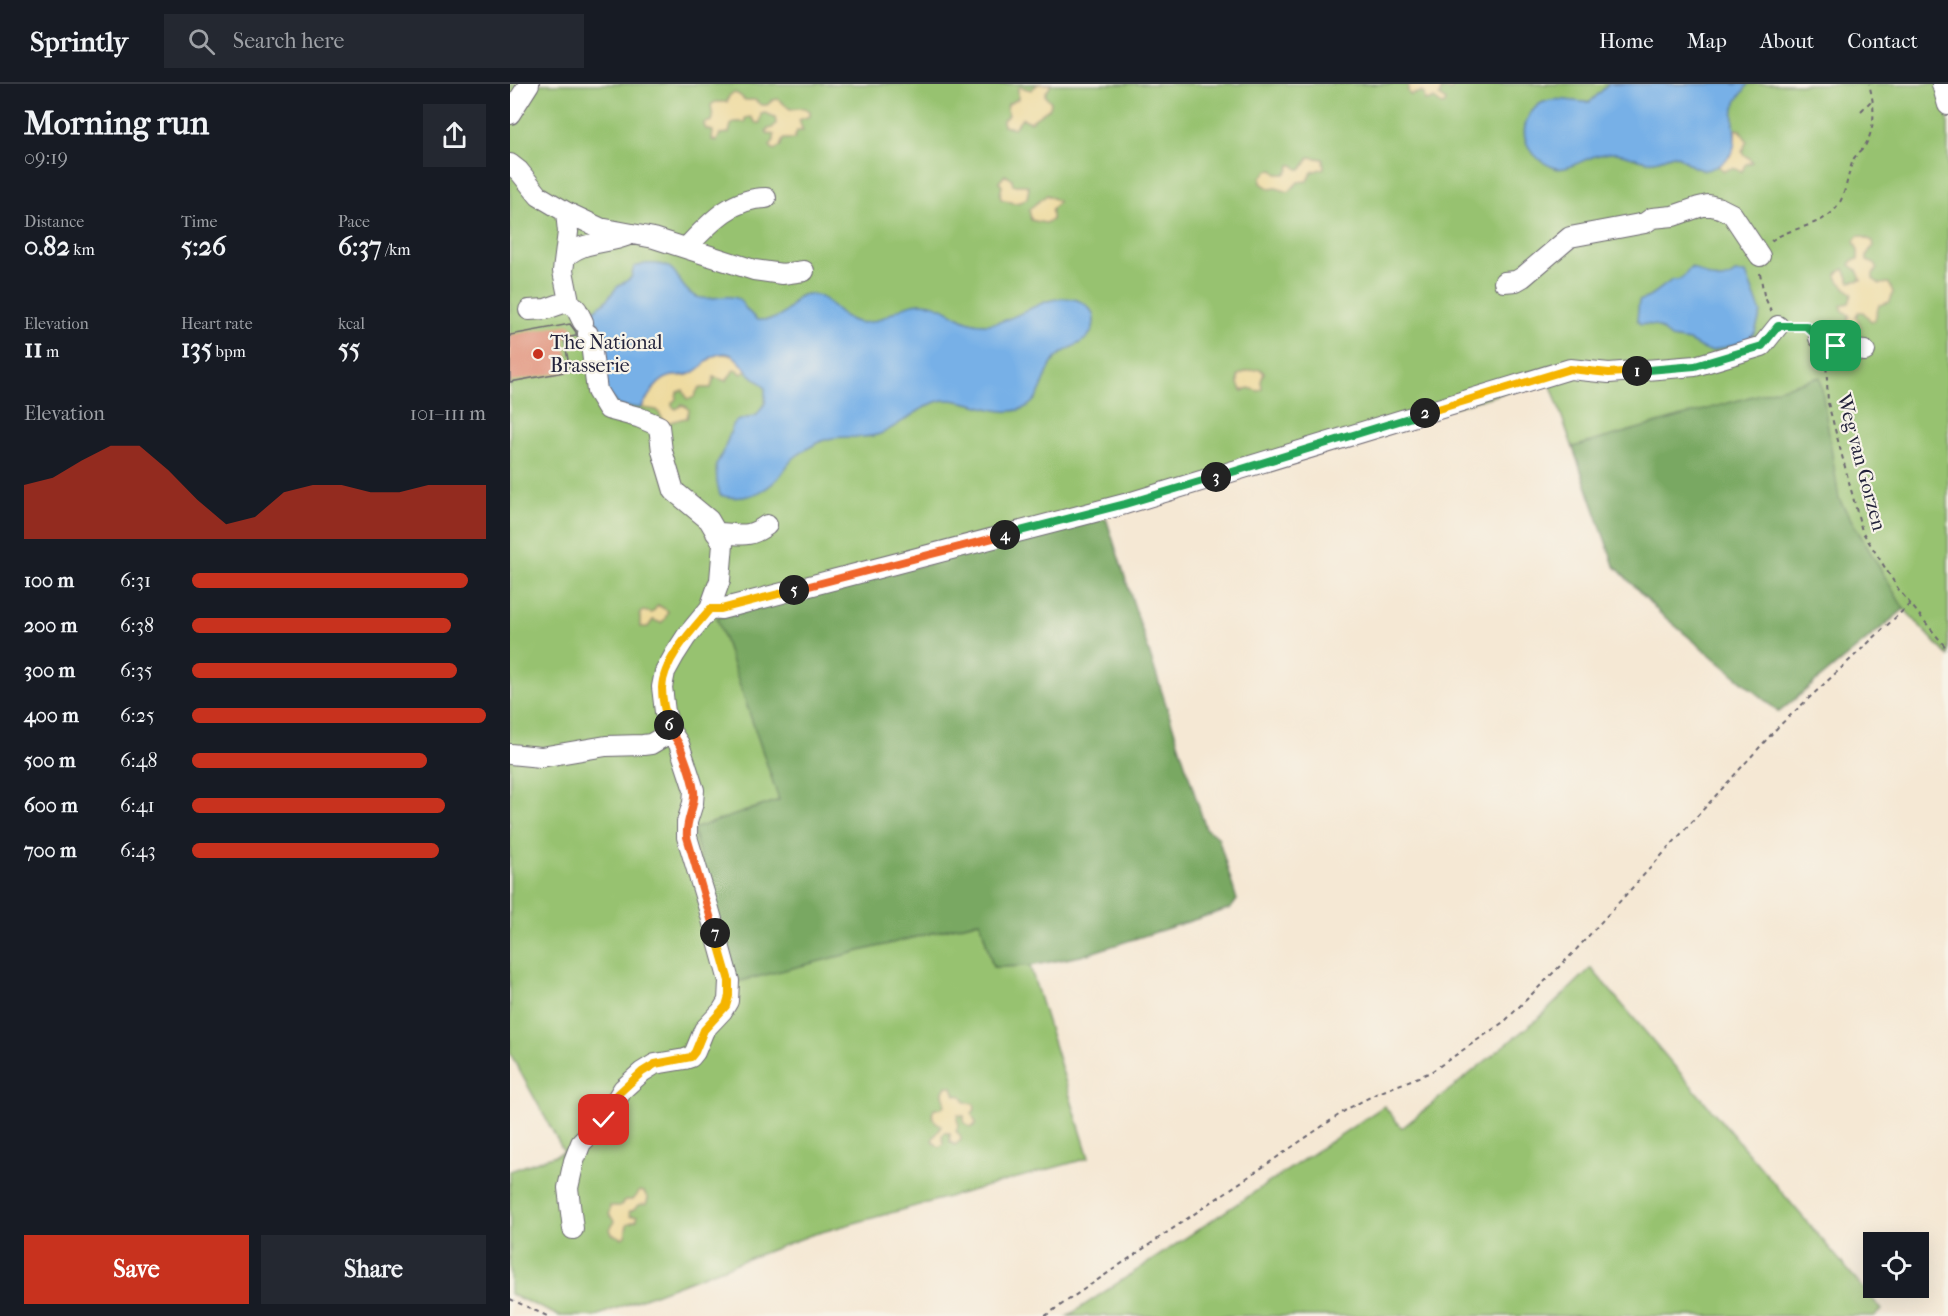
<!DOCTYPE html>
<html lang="en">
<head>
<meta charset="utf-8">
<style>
  body { margin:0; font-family:"IM FELL French Canon",serif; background:#242831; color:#f1f3f6; height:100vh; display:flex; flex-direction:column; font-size:22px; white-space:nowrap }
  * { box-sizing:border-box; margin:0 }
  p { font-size:20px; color:#9ea1a6 }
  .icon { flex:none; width:33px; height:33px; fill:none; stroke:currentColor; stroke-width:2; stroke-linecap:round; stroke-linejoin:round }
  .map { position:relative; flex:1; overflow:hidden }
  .sheet { display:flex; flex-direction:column; background:#171b24; width:510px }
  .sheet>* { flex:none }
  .controls { position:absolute; left:1353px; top:1148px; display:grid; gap:12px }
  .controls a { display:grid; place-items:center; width:66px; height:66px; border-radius:0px; background:#171b24; box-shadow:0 6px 24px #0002; font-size:30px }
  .pin { position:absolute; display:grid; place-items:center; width:51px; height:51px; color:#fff; margin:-26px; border-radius:12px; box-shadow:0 3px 9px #0006 }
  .km { position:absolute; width:30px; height:30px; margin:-15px; border-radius:50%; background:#222; color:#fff; font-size:16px; line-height:30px; text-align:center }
  .round { display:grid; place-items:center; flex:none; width:63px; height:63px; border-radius:0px; background:#242831 }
  .head { display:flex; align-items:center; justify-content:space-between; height:102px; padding:0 24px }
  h1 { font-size:33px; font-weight:700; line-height:45px }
  .figures { display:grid; grid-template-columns:repeat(3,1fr); gap:9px; height:102px; padding:6px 24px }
  .figures div { display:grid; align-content:center }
  .figures b { font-size:26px; font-weight:700 }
  .figures small { font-size:16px; font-weight:400 }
  .figures p { font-size:16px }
  .chart { height:168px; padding:12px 24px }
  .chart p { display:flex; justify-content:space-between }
  .chart svg { width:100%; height:108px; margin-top:6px; fill:#c8321e; opacity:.7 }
  .cta { display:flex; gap:12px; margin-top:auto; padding:12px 24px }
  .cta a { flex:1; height:69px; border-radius:0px; background:#c8321e; color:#fff; font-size:24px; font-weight:700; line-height:69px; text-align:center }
  .cta a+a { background:#242831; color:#f1f3f6 }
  ul { padding:0 24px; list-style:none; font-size:20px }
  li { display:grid; grid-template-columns:96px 72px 1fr; align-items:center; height:45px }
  li i { height:15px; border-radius:8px; background:#c8321e }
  header { display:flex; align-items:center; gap:36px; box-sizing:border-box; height:84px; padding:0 30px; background:#171b24; border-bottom:2px solid #363941 }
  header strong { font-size:28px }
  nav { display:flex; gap:33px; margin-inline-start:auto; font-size:21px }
  .search { width:420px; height:54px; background:#242831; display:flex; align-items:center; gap:15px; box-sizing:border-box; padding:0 21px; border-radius:0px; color:#9ea1a6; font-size:22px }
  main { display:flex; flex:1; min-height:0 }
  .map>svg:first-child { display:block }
  .green { fill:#97c26f; stroke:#5c7255; stroke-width:1.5 }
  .forest { fill:#79a862; stroke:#4e654e; stroke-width:1.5 }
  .sand { fill:#eeda9e; stroke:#887e6c; stroke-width:1.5 }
  .water { fill:#77b0e7; stroke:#4c6991; stroke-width:1.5 }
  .building { fill:#e08f78 }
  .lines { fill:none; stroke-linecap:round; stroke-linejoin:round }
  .minor-casing { stroke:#6c6771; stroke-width:22 }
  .path { stroke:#6c6771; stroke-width:2; stroke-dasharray:4.5 4.5; stroke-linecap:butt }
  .minor { stroke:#fff; stroke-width:20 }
  .split-1-casing { stroke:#fff; stroke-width:12 }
  .split-2-casing { stroke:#fff; stroke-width:12 }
  .split-3-casing { stroke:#fff; stroke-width:12 }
  .split-4-casing { stroke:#fff; stroke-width:12 }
  .split-5-casing { stroke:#fff; stroke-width:12 }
  .split-6-casing { stroke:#fff; stroke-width:12 }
  .split-7-casing { stroke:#fff; stroke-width:12 }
  .split-8-casing { stroke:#fff; stroke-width:12 }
  .split-1 { stroke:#22a559; stroke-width:8 }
  .split-2 { stroke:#f5b400; stroke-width:8 }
  .split-3 { stroke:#22a559; stroke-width:8 }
  .split-4 { stroke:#22a559; stroke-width:8 }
  .split-5 { stroke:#f0652b; stroke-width:8 }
  .split-6 { stroke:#f5b400; stroke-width:8 }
  .split-7 { stroke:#f0652b; stroke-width:8 }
  .split-8 { stroke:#f5b400; stroke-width:8 }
  .poi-dot { fill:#c8321e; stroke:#f7f3e8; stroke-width:2 }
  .labels { text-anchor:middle; stroke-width:4.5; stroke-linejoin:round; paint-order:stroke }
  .poi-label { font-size:20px; fill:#22223b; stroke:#f7f3e8; text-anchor:start }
  .street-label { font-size:20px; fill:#22223b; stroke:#f7f3e8 }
</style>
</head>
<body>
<header>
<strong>Sprintly</strong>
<div class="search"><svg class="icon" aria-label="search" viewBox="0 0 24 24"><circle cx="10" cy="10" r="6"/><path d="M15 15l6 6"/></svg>Search here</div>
<nav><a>Home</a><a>Map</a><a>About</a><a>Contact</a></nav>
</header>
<main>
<section class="sheet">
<div class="head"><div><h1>Morning run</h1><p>09:19</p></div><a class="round"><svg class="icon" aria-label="share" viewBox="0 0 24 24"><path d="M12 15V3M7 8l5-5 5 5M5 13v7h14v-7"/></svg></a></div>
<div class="figures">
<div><p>Distance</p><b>0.82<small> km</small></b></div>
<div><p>Time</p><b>5:26</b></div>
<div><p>Pace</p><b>6:37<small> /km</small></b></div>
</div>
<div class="figures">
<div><p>Elevation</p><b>11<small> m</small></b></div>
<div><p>Heart rate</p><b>135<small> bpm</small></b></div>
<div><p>kcal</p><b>55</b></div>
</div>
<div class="chart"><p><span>Elevation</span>101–111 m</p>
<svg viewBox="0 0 160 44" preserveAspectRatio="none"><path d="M0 44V22L10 19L20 12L30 6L40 6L50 16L60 28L70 38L80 35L90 25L100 22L110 22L120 25L130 25L140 22L150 22L160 22V44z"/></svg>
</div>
<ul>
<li><b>100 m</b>6:31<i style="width:94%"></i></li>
<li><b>200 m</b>6:38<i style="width:88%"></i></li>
<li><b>300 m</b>6:35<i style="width:90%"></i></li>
<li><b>400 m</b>6:25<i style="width:100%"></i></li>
<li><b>500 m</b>6:48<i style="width:80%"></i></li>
<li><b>600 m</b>6:41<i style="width:86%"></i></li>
<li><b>700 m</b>6:43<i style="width:84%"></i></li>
</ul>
<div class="cta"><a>Save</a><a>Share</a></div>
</section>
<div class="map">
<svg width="1438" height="1232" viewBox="0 0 1438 1232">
  <rect width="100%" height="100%" fill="#f7f3e8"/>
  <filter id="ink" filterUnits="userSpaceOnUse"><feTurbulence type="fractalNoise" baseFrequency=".0167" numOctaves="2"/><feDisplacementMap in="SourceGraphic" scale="12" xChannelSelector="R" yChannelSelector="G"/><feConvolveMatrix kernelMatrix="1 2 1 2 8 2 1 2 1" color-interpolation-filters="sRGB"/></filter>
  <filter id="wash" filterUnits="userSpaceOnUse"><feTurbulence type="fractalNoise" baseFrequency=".008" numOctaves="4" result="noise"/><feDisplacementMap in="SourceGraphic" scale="24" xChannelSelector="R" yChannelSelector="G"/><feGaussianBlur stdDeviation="1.35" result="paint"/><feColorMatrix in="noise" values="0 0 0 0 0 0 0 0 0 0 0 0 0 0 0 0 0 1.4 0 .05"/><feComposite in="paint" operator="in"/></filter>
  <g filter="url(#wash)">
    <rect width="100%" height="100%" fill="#f5e8d4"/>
    <path class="green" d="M0,0H1438V572L1394,525L1269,628L1150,529L1104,481L1039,296L207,534L270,716L223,898L470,837L483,883L520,882L579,1074L301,1151L86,1232H49L0,1210V1087L54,1068L0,969Z
      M1081,884L1372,1226L1364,1232H558L874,1022L892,1044L1030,933Z"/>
    <path class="forest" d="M1310,293L1329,415L1394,525L1269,628L1150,529L1104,481L1063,363Z
      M596,434L696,745L708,753L727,816L721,824L571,872L520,882L483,883L470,837L223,899L183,745L269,716L207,534Z"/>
    <path class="sand" d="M528,0H540V3L536,8L535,11L541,18L540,24L520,38L512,34L504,44L493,42V36L499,31L497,26L498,20L508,15V4L511,3L521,6Z
      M898,0H943L944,2L941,6L932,5L929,12L936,17L935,20L932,21L924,15L915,17L914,10L911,8L900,11L898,7Z
      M223,9L228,10L235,16H245L251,21H257L263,16L268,15L280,25C288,25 292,21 300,27V32L289,36L293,47H287L284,55H273L270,63L264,66L260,62L264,56V51L257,49L256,47L257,45L262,44L266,40L265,33L255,29L251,30L250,39H246L241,33L235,34V38H225L221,41L219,49L210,50L207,57L202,56L203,47L196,45L194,41V39L202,37L203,34L201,21L205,18H217L219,12Z
      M1226,45L1230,46L1237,57L1232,67L1234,71L1239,74L1242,78L1236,80L1232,87L1222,84L1214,87L1208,82L1220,72Z
      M799,73L813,75L814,84L802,88L797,97L788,98L779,108L766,104L760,105L751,99V93L755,90L757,87L763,86L767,90H775L779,86L780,81H783C785,81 786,84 788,85C794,87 797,76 799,73Z
      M495,91L502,95L503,101H517L519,104L517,114L511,118L504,119L491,115L490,111L492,102L489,98Z
      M537,111L548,117L547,120C538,126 543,128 542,136L535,139L521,136L519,125Z
      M1348,152H1351L1363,157L1364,162C1359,167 1356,169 1357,177L1365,180L1367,184L1363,191V195L1370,200L1379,199L1383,208L1380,218L1369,221L1365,236L1361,237L1353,228H1348L1346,233L1350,242L1349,248C1344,253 1337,253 1332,249L1331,243L1338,239L1339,231L1333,227L1331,221L1339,219L1342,210L1327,195V190L1334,185L1340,198L1351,196L1347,186L1340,181L1341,177L1348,175V167L1344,157Z
      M207,270C223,269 229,274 237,287L231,290L228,286H224L216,297L204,293L201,304H189C184,310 187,315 177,315L173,306L167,308L166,315L162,319V322L166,325L172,321L177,323L179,326L177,334C169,335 163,337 156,340L147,326L131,324C138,314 147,295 161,292C167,291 173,293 180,290C191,286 197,275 207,270Z
      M750,285L754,289L751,297L752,305L748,307L739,304L732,307L728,300V291L737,287Z
      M148,521L158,527L155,535L151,539L143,536L138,543H130V529L133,527L142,529Z
      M436,1002L442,1003L445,1011L452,1012L455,1018L464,1020L465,1025L462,1030L466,1039L464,1042L460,1043L454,1038V1032L448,1031L447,1035L449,1041L446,1047L450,1051L451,1056L445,1061L440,1058V1049H434L432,1053L433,1060L429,1063C416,1053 428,1052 431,1042L424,1036L422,1030L424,1025L432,1024C438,1018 433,1015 433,1008Z
      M130,1107L134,1108L138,1115L136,1120L128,1121L124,1126L119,1128L120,1132H127V1136L117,1140L115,1152L112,1154L102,1150L100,1145L104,1137L99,1130L100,1122H110L116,1116H123Z"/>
    <path class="water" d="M1099,0H1238C1234,9 1226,14 1224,24C1221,47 1234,63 1211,80C1205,84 1196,87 1189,85C1180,83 1173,74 1165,71C1155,72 1148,79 1138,77C1119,74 1111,65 1089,71C1077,73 1056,88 1045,84C1023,76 1005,54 1020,30C1024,25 1027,20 1034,18C1048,12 1065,19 1080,18Z
      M135,180C175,178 161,197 183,211C198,220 214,208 229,215L237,226L247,236C256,236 266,236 273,230C284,222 284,209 301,210C320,212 329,234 347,238C370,243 387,220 410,219C437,218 448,242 478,240C508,238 533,209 563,215C573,217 584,225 584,236C584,261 558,260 545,275C533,290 533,316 514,324C487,335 461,314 434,316C415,318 390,342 370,350C351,357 330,349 312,357C303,361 293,367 285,373C278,379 274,387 268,394C254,410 230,418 210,411L207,399L206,381L214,366L223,341L227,337L247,331L255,319V304C250,297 243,294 238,288C229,277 221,263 204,272C195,276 192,286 182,289C175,293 166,290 159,293C146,297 138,313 131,324L108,322L96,306V269L88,239L84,234L83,227L95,218L107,203L121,194L124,183Z
      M1181,183C1197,191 1210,202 1225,189H1236L1251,229L1245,248L1236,257L1202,267L1195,266L1179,257L1161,254L1150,244L1144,241L1130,240L1127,236L1129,217L1139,213L1162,196H1168L1174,192Z"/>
    <g id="blocks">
      <path class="building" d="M60,240L66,248V252L54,254L60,287L0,298V251Z"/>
    </g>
  </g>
  <g filter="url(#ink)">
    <use href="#blocks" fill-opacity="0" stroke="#6c6771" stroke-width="1.5"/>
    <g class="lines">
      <g class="minor-casing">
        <path id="minor" d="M1432,0L1438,21
          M0,30L19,0
          M0,80L9,87L29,112L56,128L90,144L144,154L244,186L272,190L294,187
          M56,128L58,148L53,187L59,217
          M176,164C199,140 221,114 256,114
          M55,174C70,157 96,160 116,152
          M994,198L1006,197L1013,193L1060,153L1135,139L1142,134L1163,132L1189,123L1198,121L1210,124L1222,130L1250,172
          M19,226L36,225L59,217L67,226L73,238
          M78,250L81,260L87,307L98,325L128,333L149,342L152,367L164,407L199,436L213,460L210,496L200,524L211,525L615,420L1060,285L1099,289L1185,282L1252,262L1268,242
          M1309,254C1316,256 1322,260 1329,263C1337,266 1346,266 1355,267
          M206,449C230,449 236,456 257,441
          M0,670L31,673L96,662L133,661L141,660L161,648
          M63,1145L58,1104L64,1077L71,1059L94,1036L113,1005L132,988L145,980L175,975L181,973L185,968L194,946L212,927L218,917L219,897L199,825L177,753V738L183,719L184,706L169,660L161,648L155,628L152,603L155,588L165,570L176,553L200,524"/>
      </g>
      <path class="path" d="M1351,27L1363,15
        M1261,157C1279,144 1302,144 1320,130C1336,118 1336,95 1343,76C1345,71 1351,68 1355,62C1366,42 1365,22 1359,0
        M1250,189L1254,211L1261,227
        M1284,242H1296
        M1316,274L1318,319L1352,447L1389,506L1438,566
        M0,1215L37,1232
        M535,1232L839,1024L866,1010L921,988L995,937L1064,868L1268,643L1401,519"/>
      <use href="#minor" class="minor"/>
    </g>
  </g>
  <g class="lines" filter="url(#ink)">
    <g class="split-1-casing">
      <path id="split-1" d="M1127,287L1185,282L1252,262L1268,242H1296L1309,254L1318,257L1326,262"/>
    </g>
    <g class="split-2-casing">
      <path id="split-2" d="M915,329L1060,285L1099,289L1127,287"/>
    </g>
    <g class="split-3-casing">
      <path id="split-3" d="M706,393L915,329"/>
    </g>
    <g class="split-4-casing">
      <path id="split-4" d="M495,451L615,420L706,393"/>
    </g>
    <g class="split-5-casing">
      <path id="split-5" d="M284,506L495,451"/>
    </g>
    <g class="split-6-casing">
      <path id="split-6" d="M159,641C155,629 152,616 152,604C153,576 183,545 200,525H211L284,506"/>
    </g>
    <g class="split-7-casing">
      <path id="split-7" d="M159,641C161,649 166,654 170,662C175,675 182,692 184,707C186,722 175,736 177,753L205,849"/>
    </g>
    <g class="split-8-casing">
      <path id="split-8" d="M94,1036L108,1010L132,988L145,980L181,973L185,968L194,946L216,922L219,912V897L205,849"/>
    </g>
    <use href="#split-1" class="split-1"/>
    <use href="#split-2" class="split-2"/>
    <use href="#split-3" class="split-3"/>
    <use href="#split-4" class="split-4"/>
    <use href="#split-5" class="split-5"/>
    <use href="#split-6" class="split-6"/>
    <use href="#split-7" class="split-7"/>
    <use href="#split-8" class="split-8"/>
  </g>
  <circle class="poi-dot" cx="28" cy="270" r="6"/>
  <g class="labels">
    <g class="poi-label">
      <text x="40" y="265">The National<tspan x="40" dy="23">Brasserie</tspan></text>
    </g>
    <g class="street-label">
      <text transform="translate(1352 378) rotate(75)" y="7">Weg van Gorzen</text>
    </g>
  </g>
</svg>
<div class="controls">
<a><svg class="icon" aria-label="locate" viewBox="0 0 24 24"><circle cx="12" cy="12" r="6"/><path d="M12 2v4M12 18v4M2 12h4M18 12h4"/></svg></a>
</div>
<div class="pin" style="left:1326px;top:262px;background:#1e9e55"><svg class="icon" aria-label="arrive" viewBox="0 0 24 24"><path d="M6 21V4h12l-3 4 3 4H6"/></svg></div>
<div class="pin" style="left:94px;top:1036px;background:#d93025"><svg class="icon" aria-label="check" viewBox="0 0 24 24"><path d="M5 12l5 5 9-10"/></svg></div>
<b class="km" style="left:1127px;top:287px">1</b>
<b class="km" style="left:915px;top:329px">2</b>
<b class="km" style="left:706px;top:393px">3</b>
<b class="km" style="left:495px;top:451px">4</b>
<b class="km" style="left:284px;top:506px">5</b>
<b class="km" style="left:159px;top:641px">6</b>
<b class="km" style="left:205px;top:849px">7</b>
</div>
</main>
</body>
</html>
